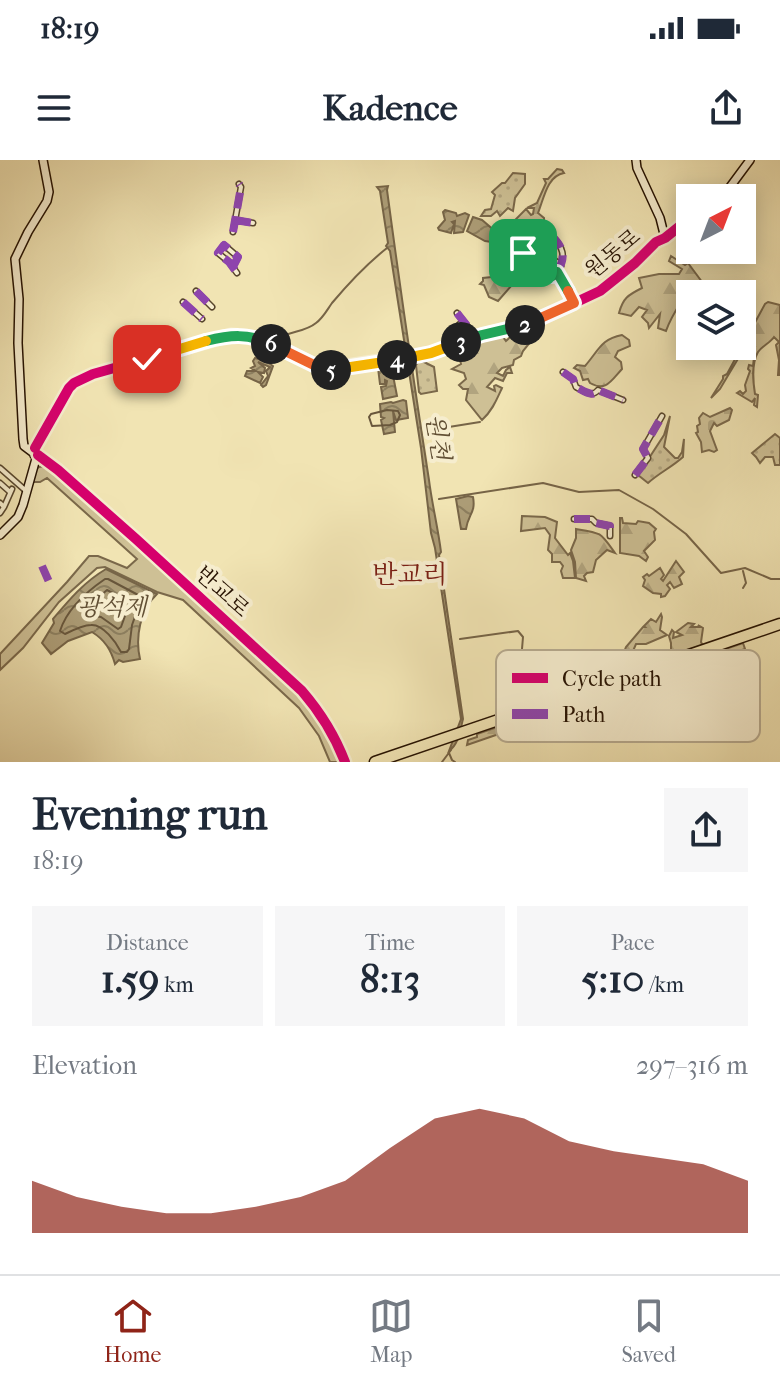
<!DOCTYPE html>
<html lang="en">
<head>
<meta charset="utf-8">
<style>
  body { margin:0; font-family:"IM FELL French Canon","Noto Serif KR",serif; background:#f6f6f7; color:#1f2937; height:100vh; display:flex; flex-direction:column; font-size:30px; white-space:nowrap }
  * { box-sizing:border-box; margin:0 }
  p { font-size:26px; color:#747a83 }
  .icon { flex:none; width:44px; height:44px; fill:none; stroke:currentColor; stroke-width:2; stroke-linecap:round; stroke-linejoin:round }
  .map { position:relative; height:602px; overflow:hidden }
  .panel { display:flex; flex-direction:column; background:#fff; flex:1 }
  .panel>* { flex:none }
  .needle { width:52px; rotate:42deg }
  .controls { position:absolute; left:676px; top:24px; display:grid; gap:16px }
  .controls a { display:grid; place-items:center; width:80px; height:80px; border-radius:0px; background:#fff; box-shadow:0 4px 20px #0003; font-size:40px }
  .pin { position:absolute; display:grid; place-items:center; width:68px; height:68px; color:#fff; margin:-34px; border-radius:16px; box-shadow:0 4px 12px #0006 }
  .km { position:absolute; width:40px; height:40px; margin:-20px; border-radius:50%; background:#222; color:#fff; font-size:22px; line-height:40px; text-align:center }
  .round { display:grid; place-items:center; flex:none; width:84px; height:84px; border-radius:0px; background:#f6f6f7 }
  .overview { display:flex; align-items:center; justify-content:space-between; height:136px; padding:0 32px }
  h1 { font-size:44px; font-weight:800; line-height:60px }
  .metrics { display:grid; grid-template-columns:repeat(3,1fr); gap:12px; height:136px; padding:8px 32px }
  .metrics div { display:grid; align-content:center; border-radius:0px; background:#f6f6f7; text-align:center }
  .metrics b { font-size:40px; font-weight:800 }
  .metrics small { font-size:22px; font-weight:400 }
  .metrics p { font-size:22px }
  .chart { height:224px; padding:16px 32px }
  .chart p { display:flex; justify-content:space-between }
  .chart svg { width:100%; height:144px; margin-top:8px; fill:#8f2418; opacity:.7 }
  .status { display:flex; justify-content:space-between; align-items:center; height:56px; padding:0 40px; background:#fff; direction:ltr }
  .status svg { height:22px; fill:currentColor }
  header { display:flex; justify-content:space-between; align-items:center; height:104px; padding:0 32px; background:#fff; font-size:36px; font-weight:800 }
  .dock { display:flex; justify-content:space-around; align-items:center; height:112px; border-top:2px solid #e0e1e3; background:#fff; font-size:22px; color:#747a83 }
  .dock a { display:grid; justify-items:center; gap:4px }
  .dock .active { color:#8f2418 }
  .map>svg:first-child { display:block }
  .grass { fill:url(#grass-dots); stroke:#7a684a; stroke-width:2 }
  .forest { fill:url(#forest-firs); stroke:#7a684a; stroke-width:2 }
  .cemetery { fill:url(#cemetery-stones); stroke:#7a684a; stroke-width:2 }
  .park { fill:#cec095; stroke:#7a684a; stroke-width:2 }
  .water { fill:url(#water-waves); stroke:#766447; stroke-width:2 }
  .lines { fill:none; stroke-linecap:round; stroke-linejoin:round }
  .shore { stroke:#68563b; stroke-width:2 }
  .stream { stroke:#766447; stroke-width:2 }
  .street-casing { stroke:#58462d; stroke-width:7 }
  .secondary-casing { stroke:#251100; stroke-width:10 }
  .highway-casing { stroke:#251100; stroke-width:13 }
  .street { stroke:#f6edce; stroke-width:4 }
  .secondary { stroke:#f6edce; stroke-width:7 }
  .highway { stroke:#f1e4b3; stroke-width:10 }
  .quiet { stroke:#8e44ad; stroke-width:8; stroke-dasharray:16 8; stroke-linecap:butt }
  .cycleway-casing { stroke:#f6edce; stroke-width:15 }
  .cycleway { stroke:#d6006c; stroke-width:10 }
  .split-1-casing { stroke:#fff; stroke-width:16 }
  .split-2-casing { stroke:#fff; stroke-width:16 }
  .split-3-casing { stroke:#fff; stroke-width:16 }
  .split-4-casing { stroke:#fff; stroke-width:16 }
  .split-5-casing { stroke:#fff; stroke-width:16 }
  .split-6-casing { stroke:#fff; stroke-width:16 }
  .split-7-casing { stroke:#fff; stroke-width:16 }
  .split-8-casing { stroke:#fff; stroke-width:16 }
  .split-1 { stroke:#22a559; stroke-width:10 }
  .split-2 { stroke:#f0652b; stroke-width:10 }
  .split-3 { stroke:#22a559; stroke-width:10 }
  .split-4 { stroke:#f5b400; stroke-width:10 }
  .split-5 { stroke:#f5b400; stroke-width:10 }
  .split-6 { stroke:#f0652b; stroke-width:10 }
  .split-7 { stroke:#22a559; stroke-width:10 }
  .split-8 { stroke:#f5b400; stroke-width:10 }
  .labels { text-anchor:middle; stroke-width:8; stroke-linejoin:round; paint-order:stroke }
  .street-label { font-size:22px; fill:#251100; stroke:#f6edce }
  .water-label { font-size:24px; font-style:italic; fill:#625035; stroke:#f6edce }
  .quarter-label { font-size:26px; fill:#7a1f14; stroke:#f6edce }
  .key { fill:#f6edce; stroke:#b7ab90; stroke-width:2 }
  .key-label { font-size:22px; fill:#251100 }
</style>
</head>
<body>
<div class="status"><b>18:19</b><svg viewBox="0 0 49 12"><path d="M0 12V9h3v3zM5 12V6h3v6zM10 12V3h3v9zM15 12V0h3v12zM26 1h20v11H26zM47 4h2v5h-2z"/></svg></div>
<header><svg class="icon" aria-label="menu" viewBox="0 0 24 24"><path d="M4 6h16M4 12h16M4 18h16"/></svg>Kadence<svg class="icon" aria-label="share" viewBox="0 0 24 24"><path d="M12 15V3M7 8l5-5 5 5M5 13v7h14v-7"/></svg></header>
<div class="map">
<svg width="780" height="602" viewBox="0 0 780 602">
  <defs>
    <pattern id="grass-dots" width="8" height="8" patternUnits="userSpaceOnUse" patternTransform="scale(2)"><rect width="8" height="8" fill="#cec095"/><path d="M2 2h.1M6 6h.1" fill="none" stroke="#b1a47f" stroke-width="1.8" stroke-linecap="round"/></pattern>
    <pattern id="forest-firs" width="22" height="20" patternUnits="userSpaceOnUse" patternTransform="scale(2)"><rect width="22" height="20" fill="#cec095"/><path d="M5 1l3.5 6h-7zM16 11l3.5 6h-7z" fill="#b1a47f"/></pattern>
    <pattern id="cemetery-stones" width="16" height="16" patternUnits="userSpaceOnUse" patternTransform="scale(2)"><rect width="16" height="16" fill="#cec095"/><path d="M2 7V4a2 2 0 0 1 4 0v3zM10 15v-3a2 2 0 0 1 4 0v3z" fill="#b1a47f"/></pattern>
    <pattern id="water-waves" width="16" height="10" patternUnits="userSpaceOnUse" patternTransform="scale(2)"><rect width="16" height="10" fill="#ac9c76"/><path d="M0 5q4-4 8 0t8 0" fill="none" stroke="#8c7e5e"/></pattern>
  </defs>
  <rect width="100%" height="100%" fill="#f1e4b3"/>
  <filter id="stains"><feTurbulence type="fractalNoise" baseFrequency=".0025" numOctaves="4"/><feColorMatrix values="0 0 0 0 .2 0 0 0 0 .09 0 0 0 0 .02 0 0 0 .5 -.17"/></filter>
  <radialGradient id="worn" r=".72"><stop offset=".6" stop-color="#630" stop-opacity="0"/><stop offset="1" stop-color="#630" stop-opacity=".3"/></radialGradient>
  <path class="grass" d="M513,13L525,14V24L515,38L513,51L508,48L500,56L497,51L491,56H481L485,50L491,49L495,35L492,32L502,23H505Z
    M420,200L434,207L437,231L421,234L419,232L416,205Z
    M670,256L664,287L675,298H678L682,292L684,279L683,297C672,307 659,313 648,323L638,315L664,275Z
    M775,274L780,278V305H775L773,297H765L760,303L756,297L752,293Z"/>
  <path class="forest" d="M557,9L562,10L564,13C547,16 544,38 538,53L544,58V61L535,73H528L530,69L516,59L526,49L531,55L533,54L534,48H527L537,43L546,23L544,19H548Z
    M671,96L685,105L688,103L705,126L702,130L698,129L699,124L693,122C684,139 672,153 666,171L658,168L660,154L649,168L648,163L642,157L647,150L639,147L631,156L619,153C623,138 628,135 642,128L639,118L659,114H679L682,109L669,101Z
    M501,116V118L512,125L498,141L489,137L484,125L480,124L483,121V118Z
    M768,142L780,145V215H778L779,200L776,185L779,182L774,177C770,183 762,186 758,192C751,204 753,221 755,234L758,235L757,247L754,245L755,238L752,242L737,233L740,231L743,234L746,231L745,225L750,211L748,209L749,205L753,206L754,197L751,194L755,187L748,182L720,229L711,238L723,219V216L727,214L765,144Z
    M538,167L540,170L523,191L521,196L514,200L513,205L502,208L497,213L503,216L506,210L510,207L512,213H507L503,221L495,218L487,227L495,231L494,226L496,225L502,228C496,241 492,251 482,260L466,240L468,229H463L459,225L466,219L464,213L452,209L461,204L460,200L465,197L460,185L500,173L506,181C510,178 514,171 517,170C523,166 531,170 538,167Z
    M622,175L629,180L630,186L618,191L615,197L621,202L622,209C611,221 606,232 590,223L588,219L583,220L580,211L574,208L577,205L585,206C599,190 601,179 622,175Z
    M522,356L545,357L557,362L555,378L568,395L570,393L573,401L575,418H563L561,411L563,406L560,402H552V394L548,390L550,375L545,368L521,371Z
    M620,358H622L623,363L636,364L638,361L649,363L656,369L654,372L655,380L644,391L648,397L646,401L639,396L620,393Z
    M576,369C602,373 600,372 615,393L607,390L596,400L593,412L587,413L584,416L586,421L576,418L575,402L571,390L576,378Z
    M676,401L684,412L679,417L682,424L674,428L670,422L667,425L670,429L665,436L661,437V434L653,433L643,426L645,420L643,417L647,414L649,416L660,408L664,415L661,419L663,421Z
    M661,454L662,457L660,470L667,475L646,484H636L633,491L624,492L626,487L643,467H645L644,466L651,459L656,462Z
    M688,463L694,464L691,467H700L698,465L703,468L701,482L703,486L656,502L671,494V483L669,476L672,470L674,472L673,478L682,475L676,472Z
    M743,483L745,489L467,585L468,580L477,577V574Z"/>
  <path class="cemetery" d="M730,248L732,250L729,260L717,266L714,263L710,271L717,290L714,292L709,290L702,292L701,282L696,273L698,272L697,266L700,264L699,258L703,253L710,257Z"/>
  <path class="park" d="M45,306L188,432L290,526C312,549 328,573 341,602H330L319,576L299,548L183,440L157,432L105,407L97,408L59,442L23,488L0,510V494L67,422L89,396H98L127,408L137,399L47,318L40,322H32L35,310L39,307Z"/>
  <path class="water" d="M388,26L387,30C400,127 414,224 429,320C432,344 438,368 441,392L439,395L463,559C460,570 459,584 449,591L461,559L435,388L431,373L421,288L390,91L386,86L388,83L380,31L377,27Z
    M445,50L456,53L457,56L465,53L469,55L463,72L454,73L455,61L452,62L454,64L451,73L439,70L438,68L445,60L443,52Z
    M473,57L482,60L495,71L491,82L485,81L467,71Z
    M259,189L268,195L276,196L278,199L275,202L266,201L273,206L266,225L263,227L261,225L268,216L266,211L270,207L258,202L265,208L264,213L258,212L263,217L260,223L245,216L247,211H256L251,208L255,206L253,201L255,198L265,201L257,193L256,190Z
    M391,205L397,236L383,239L381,227L386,226L387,221L385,220V224H380L378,208L381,207L383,209L384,207Z
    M403,240L406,241L408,258L396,260L393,251L395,272L384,274L381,260L384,258L381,257L380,244L391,242L393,243Z
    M468,336L473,337C476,353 468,354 466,369H461L456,339Z
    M106,409L157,434C140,450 135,477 140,499L123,502L119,500L115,504C111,490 105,480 92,472L68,481L51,494L42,483L54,463L53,459C69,440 84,422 106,409Z"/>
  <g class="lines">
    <path class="shore" d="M387,250L398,251L400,255L397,262L390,265L372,266L369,257L371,254Z
      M105,419H108L142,437L132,465L129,489L127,492H121C116,482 103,464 91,465C83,465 71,471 65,474L60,471C67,449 86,432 105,419Z
      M107,430L130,442L121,467L118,469L101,457L87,455L85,452L86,448Z"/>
    <path class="stream" d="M275,181C289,170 304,173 316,163C323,158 327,150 332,143C348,124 368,103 387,88
      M430,270L480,262
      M439,339L543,323L579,332L619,330L653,349L686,374L721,413L745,408L771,419H780
      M743,428L746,423L743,411
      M460,479L518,471L523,477L522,489
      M449,593L452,600L455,602
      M442,602L451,590"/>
    <g class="street-casing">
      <path id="street" d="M235,60L253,63
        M233,72L241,27L239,24
        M501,73L547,116H552L557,112
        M525,73L561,106
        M551,75C563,87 567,96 557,112L574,143
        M502,96L522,115
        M512,106L534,81
        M233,107L238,97L224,85L218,93L229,102L237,113
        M509,115L515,108
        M196,131L212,147
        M183,142L202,159
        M457,153L472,172L474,177
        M451,172L463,161
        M563,212L573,219L576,227C584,231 592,238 598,230L623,240
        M0,308L25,330
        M635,315L648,298L643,289L662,256
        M0,323L10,332
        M0,343L4,347L0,353
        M4,347L12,329
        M574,359H592L596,363L610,366V376"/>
    </g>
    <g class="secondary-casing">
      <path id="secondary" d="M636,0L637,8L660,58L665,78
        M717,38L730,27L750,0
        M35,288L69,228L74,223L93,214L231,175C263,175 290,193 318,207L327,209L431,193L482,175L536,161L600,131L635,103L656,82L665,78L690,58
        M32,292L24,286L23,279L18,183L19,139L15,99L28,72L47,41L49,32L43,0
        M38,295L58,310L136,379L302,531C321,553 335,576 345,602
        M0,375L18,357L23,345L37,295H34"/>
    </g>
    <g class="highway-casing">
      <path id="highway" d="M375,602L780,464"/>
    </g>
    <use href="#street" class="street"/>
    <use href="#secondary" class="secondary"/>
    <use href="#highway" class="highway"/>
    <path class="quiet" d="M235,60L253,63
      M233,72L241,27L239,24
      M501,73L547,116H552L557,112
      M525,73L561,106
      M551,75C563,87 567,96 557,112L574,143
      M502,96L522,115
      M512,106L528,87
      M233,107L238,97L224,85L218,93L229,102L237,113
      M196,131L212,147
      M183,142L202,159
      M457,153L472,172L474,177
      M563,212L573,219L576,227C584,231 592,238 598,230L623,240
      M635,315L648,298L643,289L662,256
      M574,359H592L596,363L610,366V376
      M42,406L50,424"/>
    <g class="cycleway-casing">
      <path id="cycleway" d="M35,288L69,228L74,223L93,214L231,175C263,175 290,193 318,207L327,209L431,193L482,175L536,161L600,131L635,103L656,82L665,78L690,58
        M38,295L58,310L136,379L302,531C321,553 335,576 345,602"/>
    </g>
    <use href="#cycleway" class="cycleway"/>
  </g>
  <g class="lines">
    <g class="split-1-casing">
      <path id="split-1" d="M523,93L547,116H552L557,112L568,131"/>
    </g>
    <g class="split-2-casing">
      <path id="split-2" d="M525,165L574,143L568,131"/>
    </g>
    <g class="split-3-casing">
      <path id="split-3" d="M461,182L482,175L525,165"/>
    </g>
    <g class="split-4-casing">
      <path id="split-4" d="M397,200L431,193L461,182"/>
    </g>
    <g class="split-5-casing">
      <path id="split-5" d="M331,210L397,200"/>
    </g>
    <g class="split-6-casing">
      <path id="split-6" d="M271,184L318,207L331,210"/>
    </g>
    <g class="split-7-casing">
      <path id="split-7" d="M206,181C230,175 248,173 271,184"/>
    </g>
    <g class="split-8-casing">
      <path id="split-8" d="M147,199L206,181"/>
    </g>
    <use href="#split-1" class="split-1"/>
    <use href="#split-2" class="split-2"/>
    <use href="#split-3" class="split-3"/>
    <use href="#split-4" class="split-4"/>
    <use href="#split-5" class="split-5"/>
    <use href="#split-6" class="split-6"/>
    <use href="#split-7" class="split-7"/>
    <use href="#split-8" class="split-8"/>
  </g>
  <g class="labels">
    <g class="street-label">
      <text transform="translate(612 93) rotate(-39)" y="8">원동로</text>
      <text transform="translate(223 431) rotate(42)" y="8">반교로</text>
    </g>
    <g class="water-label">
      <text transform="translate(438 277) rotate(81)" y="8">원천</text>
      <text x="112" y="455">광석제</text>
    </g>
    <g class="quarter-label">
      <text x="410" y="423">반교리</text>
    </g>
  </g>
  <rect x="496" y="490" width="264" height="92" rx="12" class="key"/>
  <rect x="512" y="513" width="36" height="10" fill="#d6006c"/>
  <rect x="512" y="549" width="36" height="10" fill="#8e44ad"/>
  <g class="key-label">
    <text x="562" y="526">Cycle path</text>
    <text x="562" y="562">Path</text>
  </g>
  <rect width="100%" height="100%" filter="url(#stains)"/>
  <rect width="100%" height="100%" fill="url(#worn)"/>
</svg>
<div class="controls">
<a><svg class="needle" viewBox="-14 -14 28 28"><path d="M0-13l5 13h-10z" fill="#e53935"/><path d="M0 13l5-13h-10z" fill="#747a83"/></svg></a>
<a><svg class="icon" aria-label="layers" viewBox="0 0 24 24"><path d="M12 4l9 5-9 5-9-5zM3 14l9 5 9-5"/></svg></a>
</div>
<div class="pin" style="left:523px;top:93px;background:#1e9e55"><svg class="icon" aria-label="arrive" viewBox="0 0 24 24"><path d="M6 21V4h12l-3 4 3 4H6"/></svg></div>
<div class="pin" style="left:147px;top:199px;background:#d93025"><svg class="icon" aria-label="check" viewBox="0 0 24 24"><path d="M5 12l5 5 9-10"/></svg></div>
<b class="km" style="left:525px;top:165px">2</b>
<b class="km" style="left:461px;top:182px">3</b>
<b class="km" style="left:397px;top:200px">4</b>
<b class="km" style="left:331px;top:210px">5</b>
<b class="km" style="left:271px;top:184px">6</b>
</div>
<section class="panel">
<div class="overview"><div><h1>Evening run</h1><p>18:19</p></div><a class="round"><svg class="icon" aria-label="share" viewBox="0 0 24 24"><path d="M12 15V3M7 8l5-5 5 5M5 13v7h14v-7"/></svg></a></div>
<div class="metrics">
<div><p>Distance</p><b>1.59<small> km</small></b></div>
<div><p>Time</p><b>8:13</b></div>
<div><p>Pace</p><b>5:10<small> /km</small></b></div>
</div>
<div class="chart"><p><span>Elevation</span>297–316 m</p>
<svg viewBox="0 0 160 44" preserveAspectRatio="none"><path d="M0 44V28L10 33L20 36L30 38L40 38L50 36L60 33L70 28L80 18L90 9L100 6L110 9L120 16L130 19L140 21L150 23L160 28V44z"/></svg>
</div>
</section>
<nav class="dock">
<a class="active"><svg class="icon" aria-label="home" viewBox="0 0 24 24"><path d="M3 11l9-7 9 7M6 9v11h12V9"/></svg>Home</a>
<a><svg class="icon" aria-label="map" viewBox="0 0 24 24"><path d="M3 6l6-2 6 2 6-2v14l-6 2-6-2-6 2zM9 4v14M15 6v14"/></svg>Map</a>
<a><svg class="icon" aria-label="saved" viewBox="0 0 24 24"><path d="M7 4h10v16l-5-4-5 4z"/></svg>Saved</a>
</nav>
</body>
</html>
